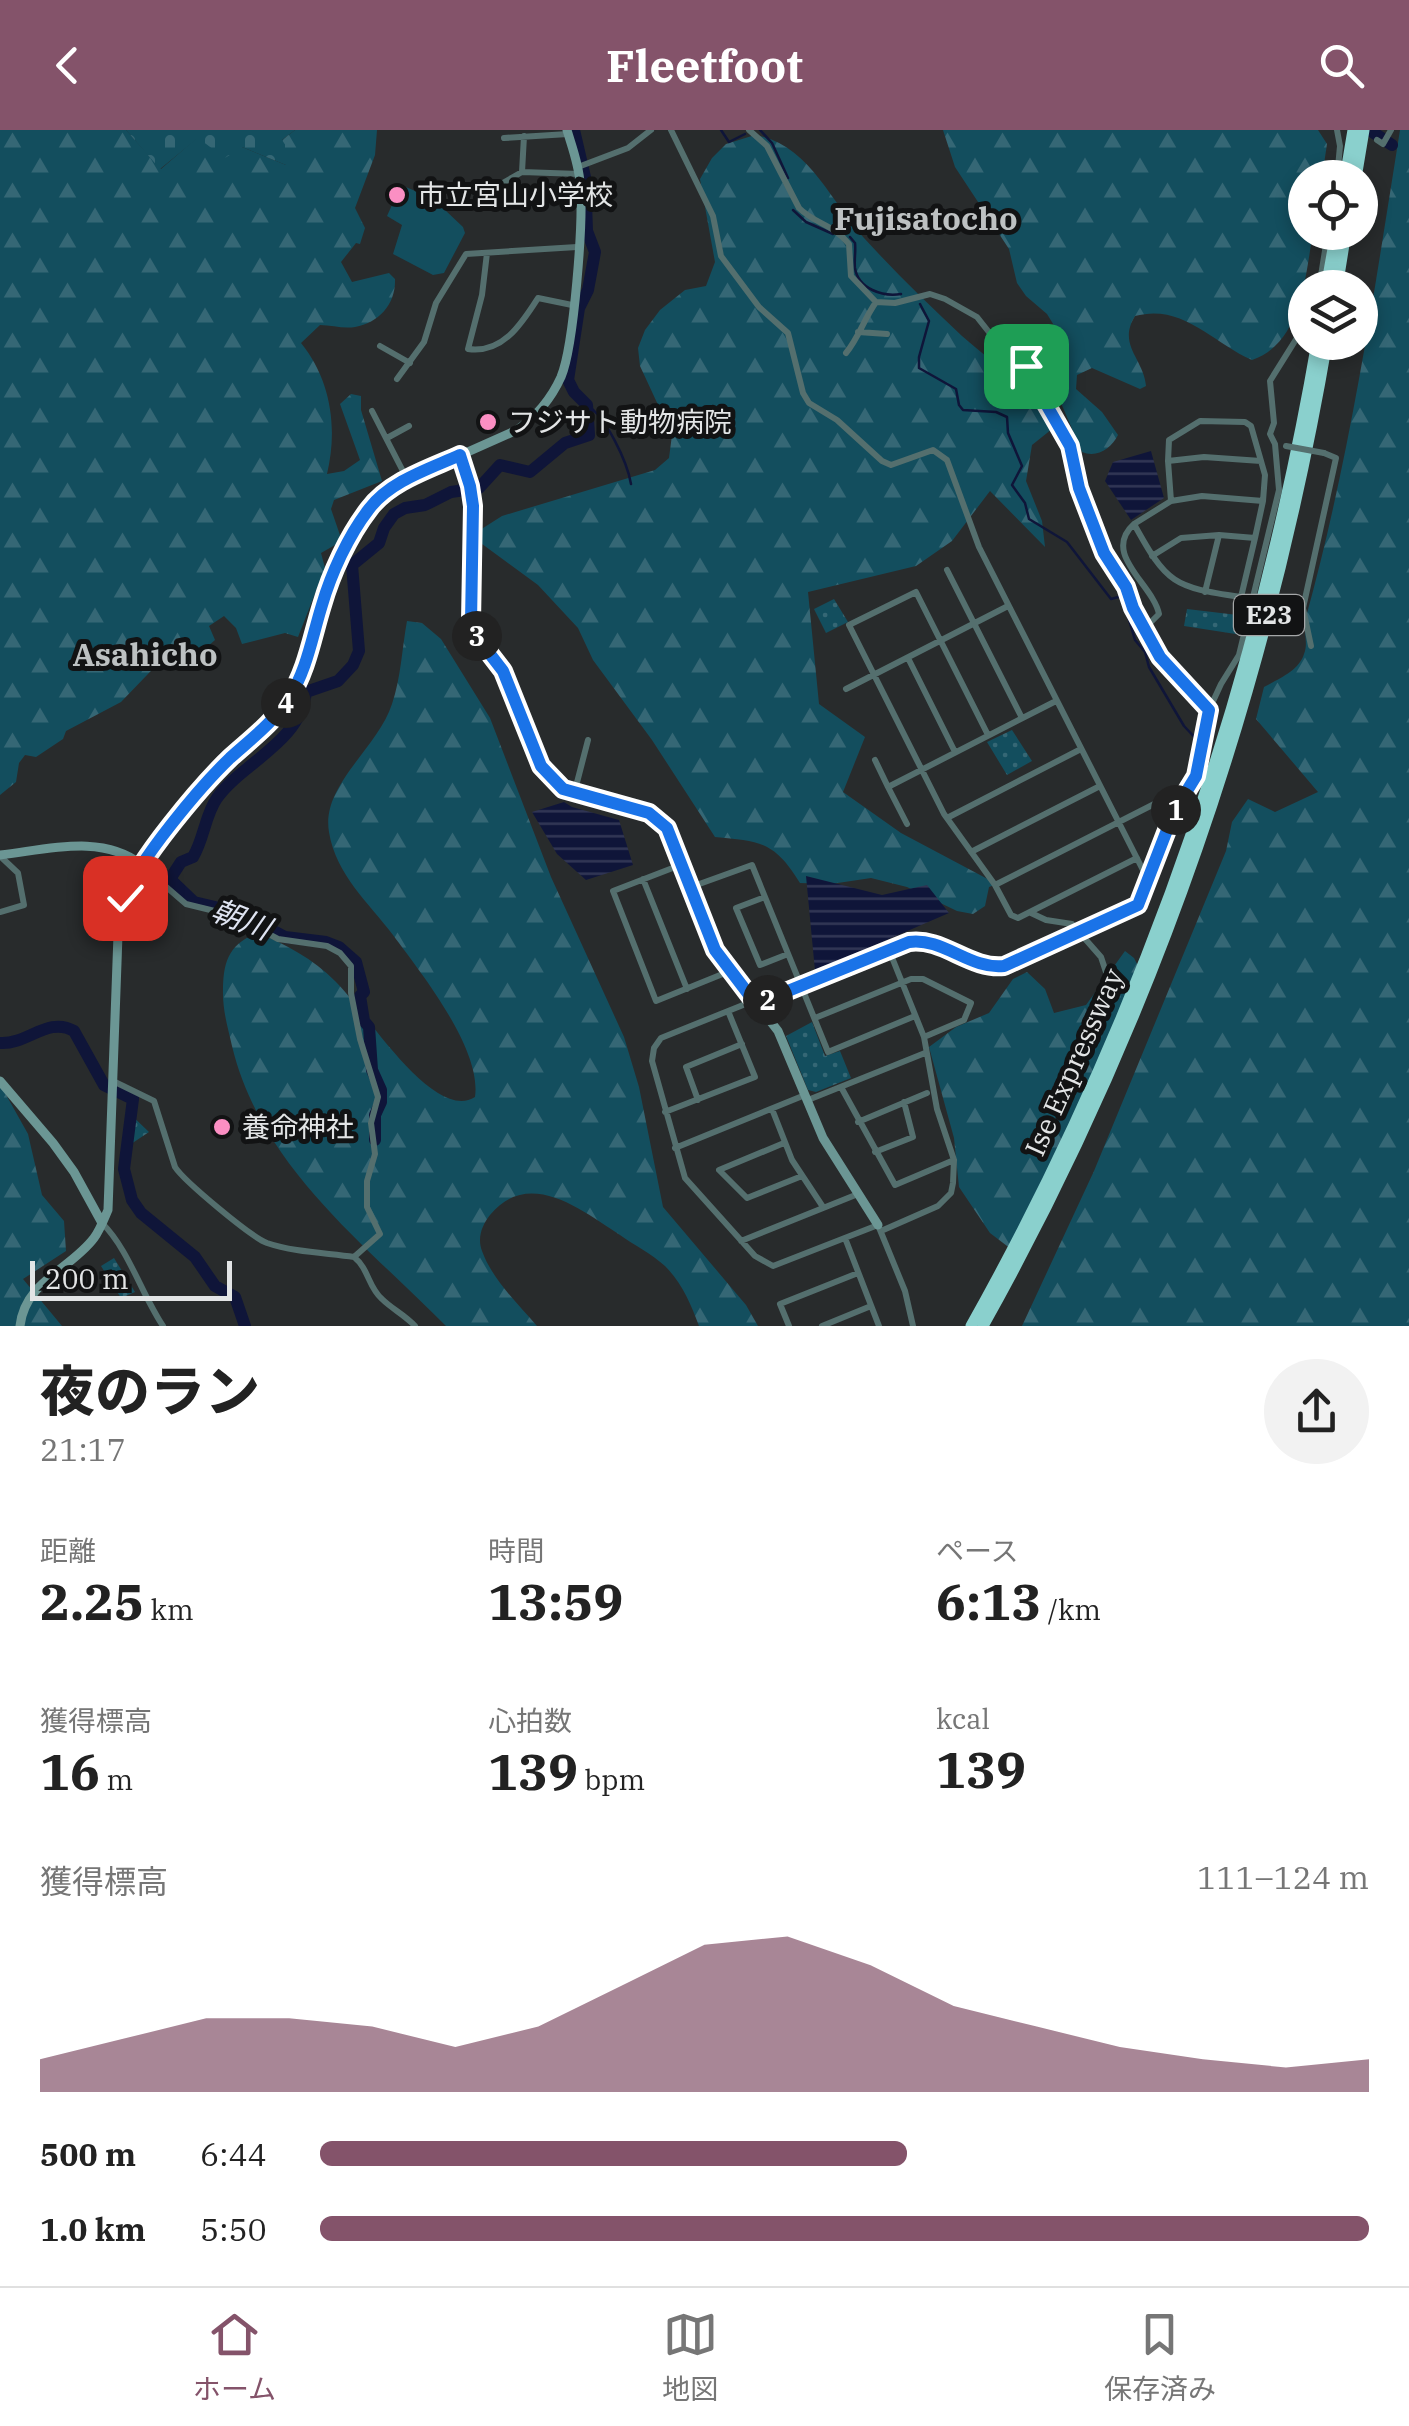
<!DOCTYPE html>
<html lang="ja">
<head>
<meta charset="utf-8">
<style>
  body { margin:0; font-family:"IBM Plex Serif","Noto Sans JP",serif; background:#f2f2f2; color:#222; height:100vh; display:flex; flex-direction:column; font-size:38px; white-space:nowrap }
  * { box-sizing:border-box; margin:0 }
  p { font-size:32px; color:#767676 }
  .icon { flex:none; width:55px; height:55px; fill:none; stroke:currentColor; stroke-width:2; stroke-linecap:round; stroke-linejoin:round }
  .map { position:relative; height:1196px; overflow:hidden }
  .panel { display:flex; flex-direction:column; background:#fff; flex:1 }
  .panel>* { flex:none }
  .buttons { position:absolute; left:1288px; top:30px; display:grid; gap:20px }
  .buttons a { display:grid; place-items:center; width:90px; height:90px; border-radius:50%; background:#fff; box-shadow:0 5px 15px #0003; font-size:50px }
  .scale { position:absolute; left:30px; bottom:25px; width:202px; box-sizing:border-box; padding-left:10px; border:5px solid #e3e5e6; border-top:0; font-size:28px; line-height:35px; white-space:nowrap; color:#e3e5e6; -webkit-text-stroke:8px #121314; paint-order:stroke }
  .pin { position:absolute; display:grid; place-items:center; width:85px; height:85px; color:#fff; margin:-42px; border-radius:20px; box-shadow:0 5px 15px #0006 }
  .km { position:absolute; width:50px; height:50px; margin:-25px; border-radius:50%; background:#222; color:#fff; font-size:28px; line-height:50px; text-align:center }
  .round { display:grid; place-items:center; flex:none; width:105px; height:105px; border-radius:52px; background:#f2f2f2 }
  .headline { display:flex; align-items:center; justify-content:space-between; height:170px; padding:0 40px }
  h1 { font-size:55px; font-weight:800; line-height:75px }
  .stats { display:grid; grid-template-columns:repeat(3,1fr); gap:15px; height:170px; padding:10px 40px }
  .stats div { display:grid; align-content:center }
  .stats b { font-size:50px; font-weight:800 }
  .stats small { font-size:28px; font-weight:400 }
  .stats p { font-size:28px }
  .chart { height:280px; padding:20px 40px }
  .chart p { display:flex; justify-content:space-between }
  .chart svg { width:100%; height:180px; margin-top:10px; fill:#84536a; opacity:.7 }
  ul { padding:0 40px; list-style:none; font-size:32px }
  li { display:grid; grid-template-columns:160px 120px 1fr; align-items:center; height:75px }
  li i { height:25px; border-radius:12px; background:#84536a }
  header { display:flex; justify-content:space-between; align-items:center; height:130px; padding:0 40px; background:#84536a; color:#fff; font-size:45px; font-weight:800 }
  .tab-bar { display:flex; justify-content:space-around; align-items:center; height:140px; border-top:2px solid #e0e0e0; background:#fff; font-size:28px; color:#767676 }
  .tab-bar a { display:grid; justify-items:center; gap:5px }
  .tab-bar .current { color:#84536a }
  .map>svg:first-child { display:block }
  .green { fill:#134e5e }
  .forest { fill:url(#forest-firs) }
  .cemetery { fill:url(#cemetery-stones) }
  .park { fill:url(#park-dots) }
  .water { fill:url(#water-rules) }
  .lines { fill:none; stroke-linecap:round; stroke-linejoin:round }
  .stream { stroke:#0f1539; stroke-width:2.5 }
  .river { stroke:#0f1539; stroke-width:12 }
  .street { stroke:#546f6e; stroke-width:6 }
  .secondary { stroke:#6b9694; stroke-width:9 }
  .highway { stroke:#8ad0cd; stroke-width:11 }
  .street-bridge { stroke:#546f6e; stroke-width:6 }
  .route-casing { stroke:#fff; stroke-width:20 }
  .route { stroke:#1a73e8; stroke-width:12 }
  .poi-dot { fill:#fb8fc3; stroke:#121314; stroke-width:4 }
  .labels { text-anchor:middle; stroke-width:10; stroke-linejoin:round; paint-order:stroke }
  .shield { fill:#121314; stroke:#a4a6a7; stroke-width:2.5 }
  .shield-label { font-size:25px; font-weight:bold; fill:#e3e5e6 }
  .poi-label { font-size:28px; fill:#e3e5e6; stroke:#121314; text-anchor:start }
  .street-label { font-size:28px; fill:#e3e5e6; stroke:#121314 }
  .water-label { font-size:30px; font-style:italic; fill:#dfe4f2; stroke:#121314 }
  .quarter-label { font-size:32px; font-weight:bold; fill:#bdc1c2; stroke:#121314 }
</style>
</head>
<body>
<header><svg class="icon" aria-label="back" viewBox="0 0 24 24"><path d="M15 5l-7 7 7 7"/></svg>Fleetfoot<svg class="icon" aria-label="search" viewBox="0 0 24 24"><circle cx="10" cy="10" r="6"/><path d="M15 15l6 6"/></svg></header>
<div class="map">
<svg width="1409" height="1196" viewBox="0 0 1409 1196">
  <defs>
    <pattern id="forest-firs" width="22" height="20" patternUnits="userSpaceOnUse" patternTransform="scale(2.5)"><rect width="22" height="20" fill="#134e5e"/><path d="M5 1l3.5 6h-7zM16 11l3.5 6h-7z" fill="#356775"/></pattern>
    <pattern id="cemetery-stones" width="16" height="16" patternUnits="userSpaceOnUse" patternTransform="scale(2.5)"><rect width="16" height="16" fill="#134e5e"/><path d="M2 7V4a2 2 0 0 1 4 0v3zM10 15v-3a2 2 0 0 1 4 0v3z" fill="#356775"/></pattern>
    <pattern id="park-dots" width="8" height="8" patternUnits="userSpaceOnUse" patternTransform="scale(2.5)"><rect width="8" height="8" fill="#134e5e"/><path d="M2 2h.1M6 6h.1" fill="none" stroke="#356775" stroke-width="1.8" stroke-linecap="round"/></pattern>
    <pattern id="water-rules" width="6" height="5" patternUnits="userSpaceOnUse" patternTransform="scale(2.5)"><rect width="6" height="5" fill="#0f1539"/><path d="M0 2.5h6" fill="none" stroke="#323756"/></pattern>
  </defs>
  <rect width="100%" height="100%" fill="#282b2c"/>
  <path class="green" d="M401,55L420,63L426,62L463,97L465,103L444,143L433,145L393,124L402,95L387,86Z"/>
  <path class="forest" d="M0,0H126L161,39L198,7L242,17L286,35L281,11L295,0H377L375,25L355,78L365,98L360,114L356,113L341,132L352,152L389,143L395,149C396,174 379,193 355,197C343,199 332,195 320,195L301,213C331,250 338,298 327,344L344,341L360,330L340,274L351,264L361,266V280L382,351L334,370L331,379L342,411L321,423L325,438L298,507L285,503L242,514L236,498L224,486L209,496L215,510L199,524L173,518L121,572L66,601L63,609L36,627L25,625L19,633L16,652L0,665Z
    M943,0H1318L1327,14L1322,47L1305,48V102L1313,103C1305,146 1302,213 1252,230C1212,212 1182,173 1135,186C1117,215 1144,229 1146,256L1140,259L1092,238L1077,245L1076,259L1102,282L1118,305C1111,319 1097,328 1082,322L1058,266L1055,197L1047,184L1026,166L1017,153L1009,119L955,37Z
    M1400,0H1409V1196H1022L1094,1041L1226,721L1232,692L1248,669L1275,682L1318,662L1256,589L1264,557C1278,549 1299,541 1304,524C1309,512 1302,499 1306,487C1350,328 1374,163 1400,0Z
    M755,5C809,14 830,71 864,108C895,142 928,174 962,206C998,238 1029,255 1052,299L1032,315L1026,351L1042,391L1045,417L990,361L952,411L916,436L808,462L819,574L865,607L843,662L901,703L997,754L989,757L985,776L973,784L957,781L907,757L871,748L831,754L800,753C775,712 761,711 715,707L652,610L593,530L578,498L538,455L478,411L480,400L502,386L655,340L669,328L672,305L640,236L638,218L645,200L660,180L685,160L706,156L715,132L700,49L712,28L726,14Z
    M407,491L422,493L441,509L490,588L551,747L624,907L639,957L663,1077L746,1175L758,1196H699C691,1174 682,1153 665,1136C652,1124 634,1115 620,1105C583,1081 529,1037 490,1085C482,1095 477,1108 482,1121C492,1149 518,1174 537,1196H446C363,1112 261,1036 232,916C228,898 223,882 223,863C223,834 227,815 257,803C286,814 313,829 335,851C362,876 433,994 475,967C482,919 421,843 393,805C369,773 336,745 329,702C321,655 378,618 392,574C401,548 402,518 407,491Z
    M1125,821L1134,828L1138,836L1100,931L1011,1119L990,1103L959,1057L954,1008L929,917L956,897L989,883L1013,849L1027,842L1045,859L1054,883L1086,875Z
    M0,954L28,1004L42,1065L64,1091L66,1121L23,1149L62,1196H0Z"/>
  <path class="cemetery" d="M126,0H295L282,10L292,25L291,32L286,35L242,17L225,28L198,8L160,39Z"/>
  <path class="park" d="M834,469L848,492L826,503L814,479Z
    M1187,479L1246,486L1242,505L1184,496Z
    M1012,600L1032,631L1007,645L987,612Z
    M812,892L825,926L840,921L851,948L816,962L808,960L786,906Z
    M126,980L149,1002L131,1014L124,1005Z
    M114,1128L135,1162L121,1168L101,1136Z"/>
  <path class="water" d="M1151,321L1164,368L1131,390L1105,351L1113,332Z
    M564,672L572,677L619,690L633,735L586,750L557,724L532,682Z
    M806,746L882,765L927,755L949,783L815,841Z"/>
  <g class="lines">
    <path class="stream" d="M721,0L729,12L745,4
      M760,0L772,13L788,48
      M793,80L806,92L833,104
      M850,107L855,113C856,122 854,129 855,138C858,159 883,167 901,164
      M920,174L929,191L919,227V238L956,259L959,275L963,280L996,282L1007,287L1008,303L1022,336L1012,355L1025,373L1029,389L1067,412L1111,469L1122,466L1135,510L1145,522L1149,537L1184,596L1199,612
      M587,275C606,287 627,331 631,354"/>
    <path class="river" d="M1371,1L1392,15
      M0,913C27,915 48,886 74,901L104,955L133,969L124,1039L132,1070L141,1083L195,1127L215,1156L235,1167L245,1196
      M375,1010V985L381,972V960L372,940L369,897L364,891L360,866L364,862L356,832L339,817L326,812L285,807L240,783L194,772L170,749L181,732L193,727C204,709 205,685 217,668C243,632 300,613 306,562L338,551L353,535L359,521L352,435L379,413L384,398L394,384L405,378L425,375L451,362L479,358L500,335L530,342L565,313L589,305L587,275L574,262L568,250L579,178L588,160L595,122L587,101L585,47L574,0"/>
    <path class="street" d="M671,0L713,86L721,126L759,177L788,203L803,263L809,273L837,290L882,331L891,335L933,320L947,330L979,417L1148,750
      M749,0L767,16L799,78C815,94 833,94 849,114L851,146L876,172L895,173L930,164L945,169L977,187L1007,225L1034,243L1046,274L1070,316L1079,358L1104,423L1126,457L1133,478L1160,527L1209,580
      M1337,0L1340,16L1337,48
      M504,8L568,4
      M1377,10L1383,14L1391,0
      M578,37L628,18L651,0
      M522,42L524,6
      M501,54L522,42L579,44
      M487,123L482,165L468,219C503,224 522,193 538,168L572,175
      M1319,158L1328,102
      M858,202L887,204
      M380,216L410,233
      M846,223C859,207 863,191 876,172
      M397,249L424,212L436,173L466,124L577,117
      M372,281L407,349
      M387,308L409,296
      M1168,331L1169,310L1200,291L1245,292L1251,296L1265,345L1263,371
      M1134,394L1171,371
      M1255,408L1263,371L1202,366L1171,371L1168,331L1204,327L1261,331
      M1152,426L1181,408L1219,405
      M947,440L1022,588
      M1145,498L1159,484C1153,454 1101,424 1134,394C1167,454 1173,457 1241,467L1255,408L1219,405L1205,462
      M1311,516L1303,478L1336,328L1324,323
      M908,528L955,622
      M846,559L1008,476
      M988,605L916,462L849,495L944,684L995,755L1011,785L1018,788L1137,728
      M875,630L888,657L1056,571
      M888,657L907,694
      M574,664L588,610
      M947,688L1081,619
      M971,722L1100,656
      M0,726L18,743L24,775L0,782
      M683,734L613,761L656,871L730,841
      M142,736L186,774L235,786L278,809L327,816L340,823L351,836V863L360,909L378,967L371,993L375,1024L367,1051V1077L380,1104L354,1127
      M643,749L687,859
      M995,755L1166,668L1174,682
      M691,757L752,735L828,922L915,886
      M765,767L736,778L760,835L788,824
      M1031,783L1046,790L1072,794L1101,827L1106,842
      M1118,785L1138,775L1174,682L1196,646L1209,580L1221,554L1239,525L1279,360L1275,314L1270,304L1274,293L1270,251L1305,195
      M889,820L924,907
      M753,871L661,908L654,918L652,931L685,1048L755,1126L773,1136L878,1095L905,1161L913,1196
      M815,888L911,849H923L971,873L964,890L924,907L937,979L954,1030L953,1053L951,1063L938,1076L881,1101
      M115,952L154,971L175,1037C184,1051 251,1107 267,1113C293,1122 326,1123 354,1127C369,1139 368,1157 382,1169C392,1179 405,1185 415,1196
      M841,957L895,1055L954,1030
      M698,970L686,937L742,914
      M808,970L925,923
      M772,979L792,1030L823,1077
      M665,982L755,947L728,881
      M858,992L927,963
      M784,1013L719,1040L747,1068L802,1046
      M675,1018L805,965
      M875,1022L913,1007L904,972
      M102,1093C129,1120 141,1163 163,1196
      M845,1108L879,1196
      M741,1111L858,1064
      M789,1196L780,1174L858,1143
      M822,1196L871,1176"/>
    <path class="secondary" d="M460,325C483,389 461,433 471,492L483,515L503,541L541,636L553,652L574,664L649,683L671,702L715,820L778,901L823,1008L878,1095
      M0,725C46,720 102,703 142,735
      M756,875L909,813C937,808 958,830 984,836C1017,844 1087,801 1118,785
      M0,951L53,1013L74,1042L102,1093
      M20,1196C25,1151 70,1140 94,1108C100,1100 104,1089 108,1080L118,805L131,752L215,644L272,591L291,565L303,540L329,454L368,380L407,349L517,300C537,286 551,269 561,247C574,216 584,88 580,53C579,35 572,17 567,0"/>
    <path class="highway" d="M1345,48L1353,0
      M1356,48L1364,0
      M1326,158L1336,102
      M1337,158L1346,102
      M971,1196C1143,889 1257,559 1317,212
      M983,1196C1154,891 1268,557 1327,212"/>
    <path class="street-bridge" d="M1286,316L1324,323"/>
  </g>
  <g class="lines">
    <g class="route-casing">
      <path id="route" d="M125,768C136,732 202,655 230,628C251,609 273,593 289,568C307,540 312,507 322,475C331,444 348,406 369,379C390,351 429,339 460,325L470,356L473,376L471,492L483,515L503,541L541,636L563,659L649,683L667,698L715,820L756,874L909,812C943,807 970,840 1004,836L1138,775L1174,682L1196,646L1209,580L1160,527L1133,478L1126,457L1104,423L1079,358L1070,316L1046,274L1034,243L1026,236"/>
    </g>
    <use href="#route" class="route"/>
  </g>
  <g class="poi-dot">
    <circle cx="397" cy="65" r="10"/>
    <circle cx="488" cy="292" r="10"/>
    <circle cx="222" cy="997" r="10"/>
  </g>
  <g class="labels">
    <rect class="shield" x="1234" y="465" width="70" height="40" rx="8"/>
    <g class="shield-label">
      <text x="1269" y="494">E23</text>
    </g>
    <g class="poi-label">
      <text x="417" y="75">市立宮山小学校</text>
      <text x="508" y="302">フジサト動物病院</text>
      <text x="242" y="1007">養命神社</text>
    </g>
    <g class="street-label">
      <text transform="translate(1074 932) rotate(-66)" y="10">Ise Expressway</text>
    </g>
    <g class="water-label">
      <text transform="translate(241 790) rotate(21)" y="10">朝川</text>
    </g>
    <g class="quarter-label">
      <text x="926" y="100">Fujisatocho</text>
      <text x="145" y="536">Asahicho</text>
    </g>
  </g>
</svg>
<div class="buttons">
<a><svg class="icon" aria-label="locate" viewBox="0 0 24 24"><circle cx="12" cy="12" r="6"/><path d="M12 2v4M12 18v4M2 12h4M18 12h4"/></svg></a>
<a><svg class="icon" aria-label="layers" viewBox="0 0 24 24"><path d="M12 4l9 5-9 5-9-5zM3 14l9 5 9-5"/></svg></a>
</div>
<div class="scale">200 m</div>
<div class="pin" style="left:1026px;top:236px;background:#1e9e55"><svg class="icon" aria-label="arrive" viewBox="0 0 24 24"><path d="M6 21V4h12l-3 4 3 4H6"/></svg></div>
<div class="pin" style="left:125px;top:768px;background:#d93025"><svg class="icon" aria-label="check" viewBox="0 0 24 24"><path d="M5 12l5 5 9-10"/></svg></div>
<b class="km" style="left:1176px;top:680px">1</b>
<b class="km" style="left:768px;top:870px">2</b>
<b class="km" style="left:477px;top:506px">3</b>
<b class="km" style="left:286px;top:573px">4</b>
</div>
<section class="panel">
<div class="headline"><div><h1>夜のラン</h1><p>21:17</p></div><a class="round"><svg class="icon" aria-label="share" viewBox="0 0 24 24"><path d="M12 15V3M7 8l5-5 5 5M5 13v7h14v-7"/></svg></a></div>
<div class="stats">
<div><p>距離</p><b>2.25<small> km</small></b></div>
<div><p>時間</p><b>13:59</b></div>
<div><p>ペース</p><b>6:13<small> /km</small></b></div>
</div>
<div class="stats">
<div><p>獲得標高</p><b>16<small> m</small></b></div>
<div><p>心拍数</p><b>139<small> bpm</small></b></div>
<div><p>kcal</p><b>139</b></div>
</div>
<div class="chart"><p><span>獲得標高</span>111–124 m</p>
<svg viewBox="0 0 160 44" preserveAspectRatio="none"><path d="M0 44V36L10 31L20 26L30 26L40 28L50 33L60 28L70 18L80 8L90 6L100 13L110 23L120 28L130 33L140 36L150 38L160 36V44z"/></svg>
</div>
<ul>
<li><b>500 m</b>6:44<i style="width:56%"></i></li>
<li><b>1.0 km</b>5:50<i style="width:100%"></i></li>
</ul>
</section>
<nav class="tab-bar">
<a class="current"><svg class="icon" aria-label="home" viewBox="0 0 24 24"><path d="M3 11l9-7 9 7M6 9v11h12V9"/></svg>ホーム</a>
<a><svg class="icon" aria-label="map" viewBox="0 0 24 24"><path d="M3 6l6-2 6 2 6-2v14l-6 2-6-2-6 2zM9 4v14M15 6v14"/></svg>地図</a>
<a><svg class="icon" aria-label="saved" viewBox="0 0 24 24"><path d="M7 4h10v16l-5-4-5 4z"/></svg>保存済み</a>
</nav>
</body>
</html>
